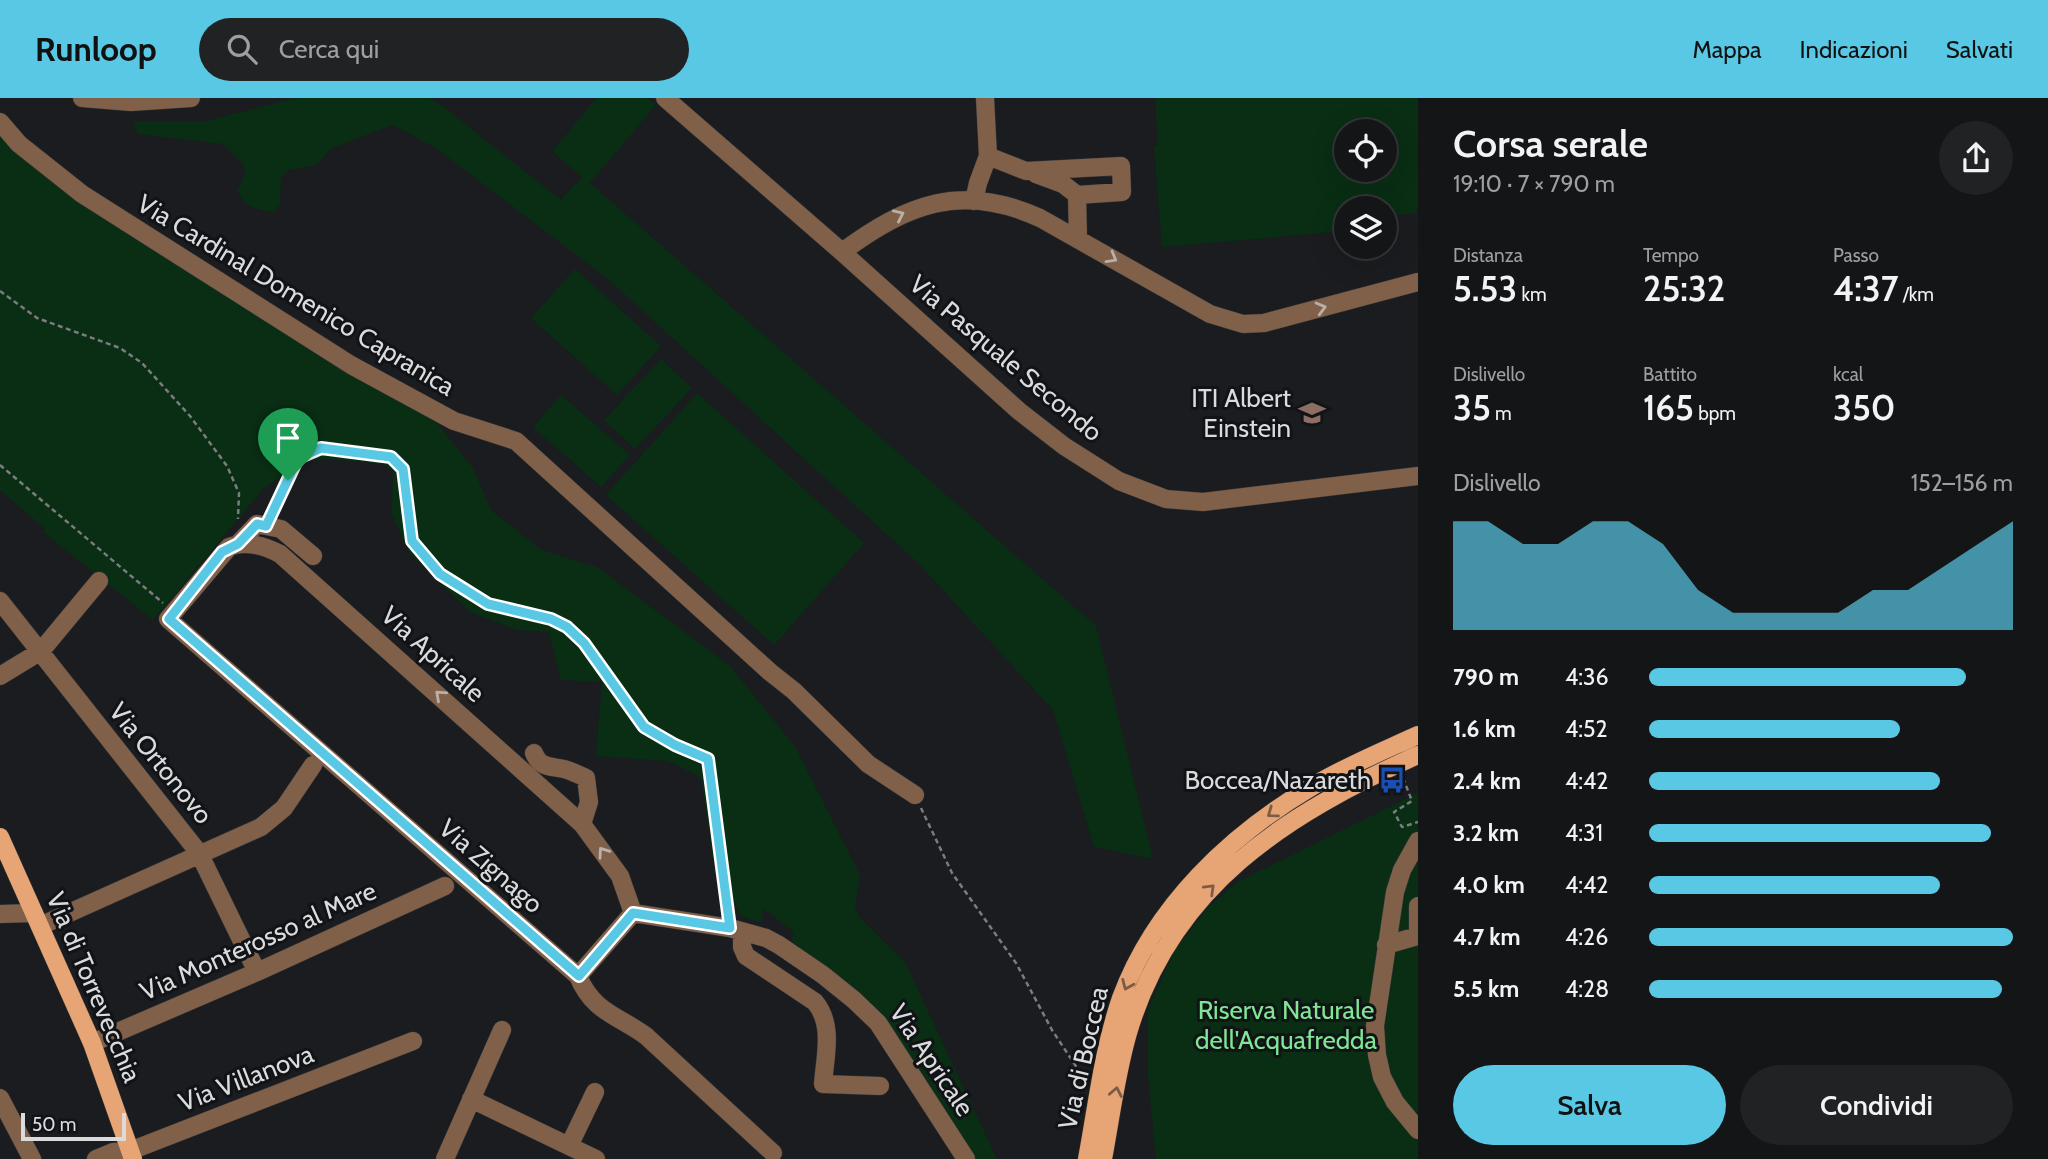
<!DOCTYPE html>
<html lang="it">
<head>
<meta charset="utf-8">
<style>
  body { margin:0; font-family:Cabin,sans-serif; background:#212224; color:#f1f3f6; height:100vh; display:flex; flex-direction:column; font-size:26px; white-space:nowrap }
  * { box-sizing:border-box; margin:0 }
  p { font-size:23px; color:#9d9fa1 }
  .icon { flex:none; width:38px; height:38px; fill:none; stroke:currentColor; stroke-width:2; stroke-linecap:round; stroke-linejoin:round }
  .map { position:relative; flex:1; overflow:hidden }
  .details { display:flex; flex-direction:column; background:#141517; width:630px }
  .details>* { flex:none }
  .buttons { position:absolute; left:1334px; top:21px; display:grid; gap:14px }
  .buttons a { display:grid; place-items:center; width:63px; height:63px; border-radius:50%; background:#141517; box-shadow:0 7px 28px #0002,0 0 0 2px #333436; font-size:35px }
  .scale { position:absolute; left:21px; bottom:18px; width:105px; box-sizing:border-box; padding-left:7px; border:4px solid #d9dbdd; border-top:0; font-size:19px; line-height:24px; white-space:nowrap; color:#d9dbdd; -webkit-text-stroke:5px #111316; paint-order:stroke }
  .pin { position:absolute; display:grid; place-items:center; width:60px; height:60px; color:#fff; margin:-72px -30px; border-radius:50% 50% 50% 0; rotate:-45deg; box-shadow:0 0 7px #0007 }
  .pin .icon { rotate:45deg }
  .round { display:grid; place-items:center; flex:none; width:74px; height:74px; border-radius:37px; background:#212224 }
  .overview { display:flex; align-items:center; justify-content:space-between; height:119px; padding:0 35px }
  h1 { font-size:38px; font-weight:600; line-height:52px }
  .metrics { display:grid; grid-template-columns:repeat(3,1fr); gap:10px; height:119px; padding:7px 35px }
  .metrics div { display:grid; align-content:center }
  .metrics b { font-size:35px; font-weight:600 }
  .metrics small { font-size:19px; font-weight:400 }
  .metrics p { font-size:19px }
  .chart { height:196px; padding:14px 35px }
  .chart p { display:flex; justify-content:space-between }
  .chart svg { width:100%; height:126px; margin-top:7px; fill:#59c8e4; opacity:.7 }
  .cta { display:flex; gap:14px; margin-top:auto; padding:14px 35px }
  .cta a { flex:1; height:80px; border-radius:42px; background:#59c8e4; color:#111; font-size:28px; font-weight:600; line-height:80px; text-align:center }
  .cta a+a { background:#212224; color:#f1f3f6 }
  ul { padding:0 35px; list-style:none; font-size:23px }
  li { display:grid; grid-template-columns:112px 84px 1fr; align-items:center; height:52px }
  li i { height:18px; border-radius:9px; background:#59c8e4 }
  header { display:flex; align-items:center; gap:42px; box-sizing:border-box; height:98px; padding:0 35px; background:#59c8e4; color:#111 }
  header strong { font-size:33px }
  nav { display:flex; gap:38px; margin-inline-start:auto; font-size:24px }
  .search { width:490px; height:63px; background:#212224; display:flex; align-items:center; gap:18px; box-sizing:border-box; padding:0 24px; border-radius:38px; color:#9d9fa1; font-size:26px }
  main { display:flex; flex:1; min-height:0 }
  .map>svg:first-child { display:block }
  .green { fill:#092e14; fill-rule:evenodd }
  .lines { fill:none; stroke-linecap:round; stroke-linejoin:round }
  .minor-casing { stroke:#35373a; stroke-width:19 }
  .major-casing { stroke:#35373a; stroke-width:19 }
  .path { stroke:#7a7c7f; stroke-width:2.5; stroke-dasharray:5 3.5; stroke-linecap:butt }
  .minor { stroke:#806049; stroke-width:18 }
  .major { stroke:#e7a474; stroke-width:18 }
  .oneway { stroke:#bab0a9 }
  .oneway2 { stroke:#7c5c45 }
  .route-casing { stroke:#fff; stroke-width:14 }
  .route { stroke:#59c8e4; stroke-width:9 }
  .labels { text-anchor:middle; stroke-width:6; stroke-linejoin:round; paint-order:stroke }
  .street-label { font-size:26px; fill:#d9dbdd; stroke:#111316 }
  .poi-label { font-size:26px; fill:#d9dbdd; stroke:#111316; text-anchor:end }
  .park-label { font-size:26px; fill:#7ee694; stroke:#111316 }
</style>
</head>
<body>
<header>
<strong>Runloop</strong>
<div class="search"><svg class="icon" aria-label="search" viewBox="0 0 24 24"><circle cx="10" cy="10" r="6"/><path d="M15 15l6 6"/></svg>Cerca qui</div>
<nav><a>Mappa</a><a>Indicazioni</a><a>Salvati</a></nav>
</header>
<main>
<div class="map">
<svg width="1418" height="1061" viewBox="0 0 1418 1061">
  <rect width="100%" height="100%" fill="#1a1c1f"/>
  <path class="green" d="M295,0H428L440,6L561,102L582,79L552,53L597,0H647L656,7L590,85L1096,528L1153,761L1094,749L1053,612L919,466L608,181L437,51L393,27L332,50L316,67L288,72L281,79L280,107L274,114C256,112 246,109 237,93L245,77L244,67L223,46L138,36L133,23H207Z
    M1155,0H1418V110L1414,116L1384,117V110H1346V133L1162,149L1154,48H1158ZM1346,33H1384V72H1346Z
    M0,37L130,138L430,316L473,370L491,412L541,452L597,469L730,568L796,650L860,777L855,808L860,820L905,864L997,1061H976L945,1011L892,934L791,845L794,834L763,810L762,825L741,818L713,760L701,679L668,663L596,658L602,584L561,582L549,534L518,532L470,514L410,456L392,417L393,372L384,367L364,363L308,361L264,390L153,522L43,434L45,431L0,392Z
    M575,171L661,248L617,297L531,220Z
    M661,261L692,290L635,351L604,322Z
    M697,295L864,445L774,547L606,397Z
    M561,297L630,357L601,389L533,329Z
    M1418,695V1061H1156L1148,977V911L1175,852L1209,808L1239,783Z"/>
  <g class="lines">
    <g class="minor-casing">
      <path id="minor" d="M82,0L131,4L191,0
        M665,0L842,154L1019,313L1064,348L1119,383L1166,401L1203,404L1418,378
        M0,24L19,46L82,96L351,267L454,323L516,343L770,574L794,593L868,666L915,697
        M988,58L1026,73L1121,68L1122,94L1077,97L1078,141
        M1036,76L1063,86L1077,97
        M974,103L978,85L988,58L985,0
        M842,154C907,106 961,84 1040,120L1210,216L1243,226L1264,225L1418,184
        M238,446L257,426L281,431L313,458
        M0,503L199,755L257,874
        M0,578L41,553L99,483
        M534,655C540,670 550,668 564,671C572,673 579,677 586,680L589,704L582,726
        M1418,743L1402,772L1395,794L1375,928L1377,957L1382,979L1395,1004L1418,1032
        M633,815L620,778L582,726L280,456C265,448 245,442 229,449L168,521L578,878C593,914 617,917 646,938L773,1055
        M633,815L730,830L766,840L779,847L823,877L854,902L878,925L966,1061
        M0,816L34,815
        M40,828L261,729L284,710L313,667
        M742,833V849L746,858L815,904C834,927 825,958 823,986L880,988
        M1386,847L1418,838V808
        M578,878L633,815
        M92,945L257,874L445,788
        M0,1000L32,1061
        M471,1001L596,1061
        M569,1048L595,994
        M96,1061L113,1054L130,1053L413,943
        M445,1061L502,932"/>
    </g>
    <g class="major-casing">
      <path id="major" d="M0,739L92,945L133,1061
        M1087,1061C1097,1008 1103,952 1121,900C1155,808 1230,737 1313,688C1346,668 1383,653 1418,637
        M1103,1061C1111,1019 1116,976 1128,935C1171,788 1286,716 1418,657"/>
    </g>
    <path class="path" d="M0,193L37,220L120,250L142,265L190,318L227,368L239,395L238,421
      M0,367L163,505
      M274,412L298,360L321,350L391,359L403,371L412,443L441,476L488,506L551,521L567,529L584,546L644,629L675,647L708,661L728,813
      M1403,680L1412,703L1394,714L1402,729L1418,724
      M921,710L952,775L1016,865L1052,932L1085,982"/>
    <use href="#minor" class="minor"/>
    <use href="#major" class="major"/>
  </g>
  <defs><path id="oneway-chevron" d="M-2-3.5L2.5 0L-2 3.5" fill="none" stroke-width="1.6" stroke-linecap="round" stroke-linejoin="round" transform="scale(1.75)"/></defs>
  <g class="oneway">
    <use href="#oneway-chevron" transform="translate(899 117) rotate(-25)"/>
    <use href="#oneway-chevron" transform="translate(1112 160) rotate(30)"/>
    <use href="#oneway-chevron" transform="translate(1321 210) rotate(-15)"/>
    <use href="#oneway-chevron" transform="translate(440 597) rotate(-138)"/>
    <use href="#oneway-chevron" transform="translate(603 754) rotate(-125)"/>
  </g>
  <g class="oneway2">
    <use href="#oneway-chevron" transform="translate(1272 715) rotate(144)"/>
    <use href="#oneway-chevron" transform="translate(1210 791) rotate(-44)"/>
    <use href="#oneway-chevron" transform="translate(1127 887) rotate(113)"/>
    <use href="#oneway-chevron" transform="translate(1116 994) rotate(-79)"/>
  </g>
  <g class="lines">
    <g class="route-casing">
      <path id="route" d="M321,350L391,359L403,371L412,443L440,476L488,506L551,521L567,529L584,545L644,629L675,647L708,661L730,830L633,815L579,878L169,521L222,454L238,446L257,426L266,428L298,360Z"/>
    </g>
    <use href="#route" class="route"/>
  </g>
  <defs>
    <g id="school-bare" transform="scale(2.1)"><path d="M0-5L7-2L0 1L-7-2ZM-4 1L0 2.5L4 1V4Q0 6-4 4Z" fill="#8d6e63" stroke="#111316" stroke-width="2.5" paint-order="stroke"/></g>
    <g id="bus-bare" transform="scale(2.1)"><path d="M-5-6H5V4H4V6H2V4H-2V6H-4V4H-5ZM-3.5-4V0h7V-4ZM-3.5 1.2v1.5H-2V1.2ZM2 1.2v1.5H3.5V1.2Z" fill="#1a4fb4" stroke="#111316" stroke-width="2.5" paint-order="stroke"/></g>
  </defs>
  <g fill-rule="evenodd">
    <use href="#school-bare" x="1312" y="315"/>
    <use href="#bus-bare" x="1392" y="682"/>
  </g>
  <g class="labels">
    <g class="street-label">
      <text transform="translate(296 197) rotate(31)" y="9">Via Cardinal Domenico Capranica</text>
      <text transform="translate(1006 260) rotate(40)" y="9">Via Pasquale Secondo</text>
      <text transform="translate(433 556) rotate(42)" y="9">Via Apricale</text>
      <text transform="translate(161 665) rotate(51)" y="9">Via Ortonovo</text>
      <text transform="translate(491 768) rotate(41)" y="9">Via Zignago</text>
      <text transform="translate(258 843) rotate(-24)" y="9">Via Monterosso al Mare</text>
      <text transform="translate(94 889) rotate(67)" y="9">Via di Torrevecchia</text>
      <text transform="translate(1083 960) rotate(-77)" y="9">Via di Boccea</text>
      <text transform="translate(932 962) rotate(56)" y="9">Via Apricale</text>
      <text transform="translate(246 980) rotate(-21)" y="9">Via Villanova</text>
    </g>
    <g class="poi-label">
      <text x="1291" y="309">ITI Albert<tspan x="1291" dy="30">Einstein</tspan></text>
      <text x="1371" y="691">Boccea/Nazareth</text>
    </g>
    <g class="park-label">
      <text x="1286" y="921">Riserva Naturale<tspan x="1286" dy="30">dell'Acquafredda</tspan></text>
    </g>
  </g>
</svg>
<div class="buttons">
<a><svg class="icon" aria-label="locate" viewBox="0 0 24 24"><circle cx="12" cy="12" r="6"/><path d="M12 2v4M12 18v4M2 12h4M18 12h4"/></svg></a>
<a><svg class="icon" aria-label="layers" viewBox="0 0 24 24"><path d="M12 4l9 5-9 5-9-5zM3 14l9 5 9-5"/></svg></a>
</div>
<div class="scale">50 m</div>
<div class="pin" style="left:288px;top:382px;background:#1e9e55"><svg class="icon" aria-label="arrive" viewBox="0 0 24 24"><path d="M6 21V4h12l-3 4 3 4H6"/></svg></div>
</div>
<section class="details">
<div class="overview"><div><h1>Corsa serale</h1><p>19:10 · 7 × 790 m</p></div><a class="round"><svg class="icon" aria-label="share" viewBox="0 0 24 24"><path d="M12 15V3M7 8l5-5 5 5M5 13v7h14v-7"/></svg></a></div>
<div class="metrics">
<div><p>Distanza</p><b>5.53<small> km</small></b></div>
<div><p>Tempo</p><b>25:32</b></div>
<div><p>Passo</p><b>4:37<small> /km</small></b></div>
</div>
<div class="metrics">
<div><p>Dislivello</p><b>35<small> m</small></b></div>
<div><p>Battito</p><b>165<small> bpm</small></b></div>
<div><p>kcal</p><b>350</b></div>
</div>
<div class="chart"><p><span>Dislivello</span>152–156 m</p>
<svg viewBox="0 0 160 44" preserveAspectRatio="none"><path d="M0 44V6L10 6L20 14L30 14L40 6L50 6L60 14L70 30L80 38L90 38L100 38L110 38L120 30L130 30L140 22L150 14L160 6V44z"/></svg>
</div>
<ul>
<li><b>790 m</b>4:36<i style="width:87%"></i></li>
<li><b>1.6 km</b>4:52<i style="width:69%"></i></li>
<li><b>2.4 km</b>4:42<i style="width:80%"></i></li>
<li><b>3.2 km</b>4:31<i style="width:94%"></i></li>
<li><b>4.0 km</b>4:42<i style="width:80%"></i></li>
<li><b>4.7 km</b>4:26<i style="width:100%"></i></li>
<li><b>5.5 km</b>4:28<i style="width:97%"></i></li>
</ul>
<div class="cta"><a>Salva</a><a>Condividi</a></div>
</section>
</main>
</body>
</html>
